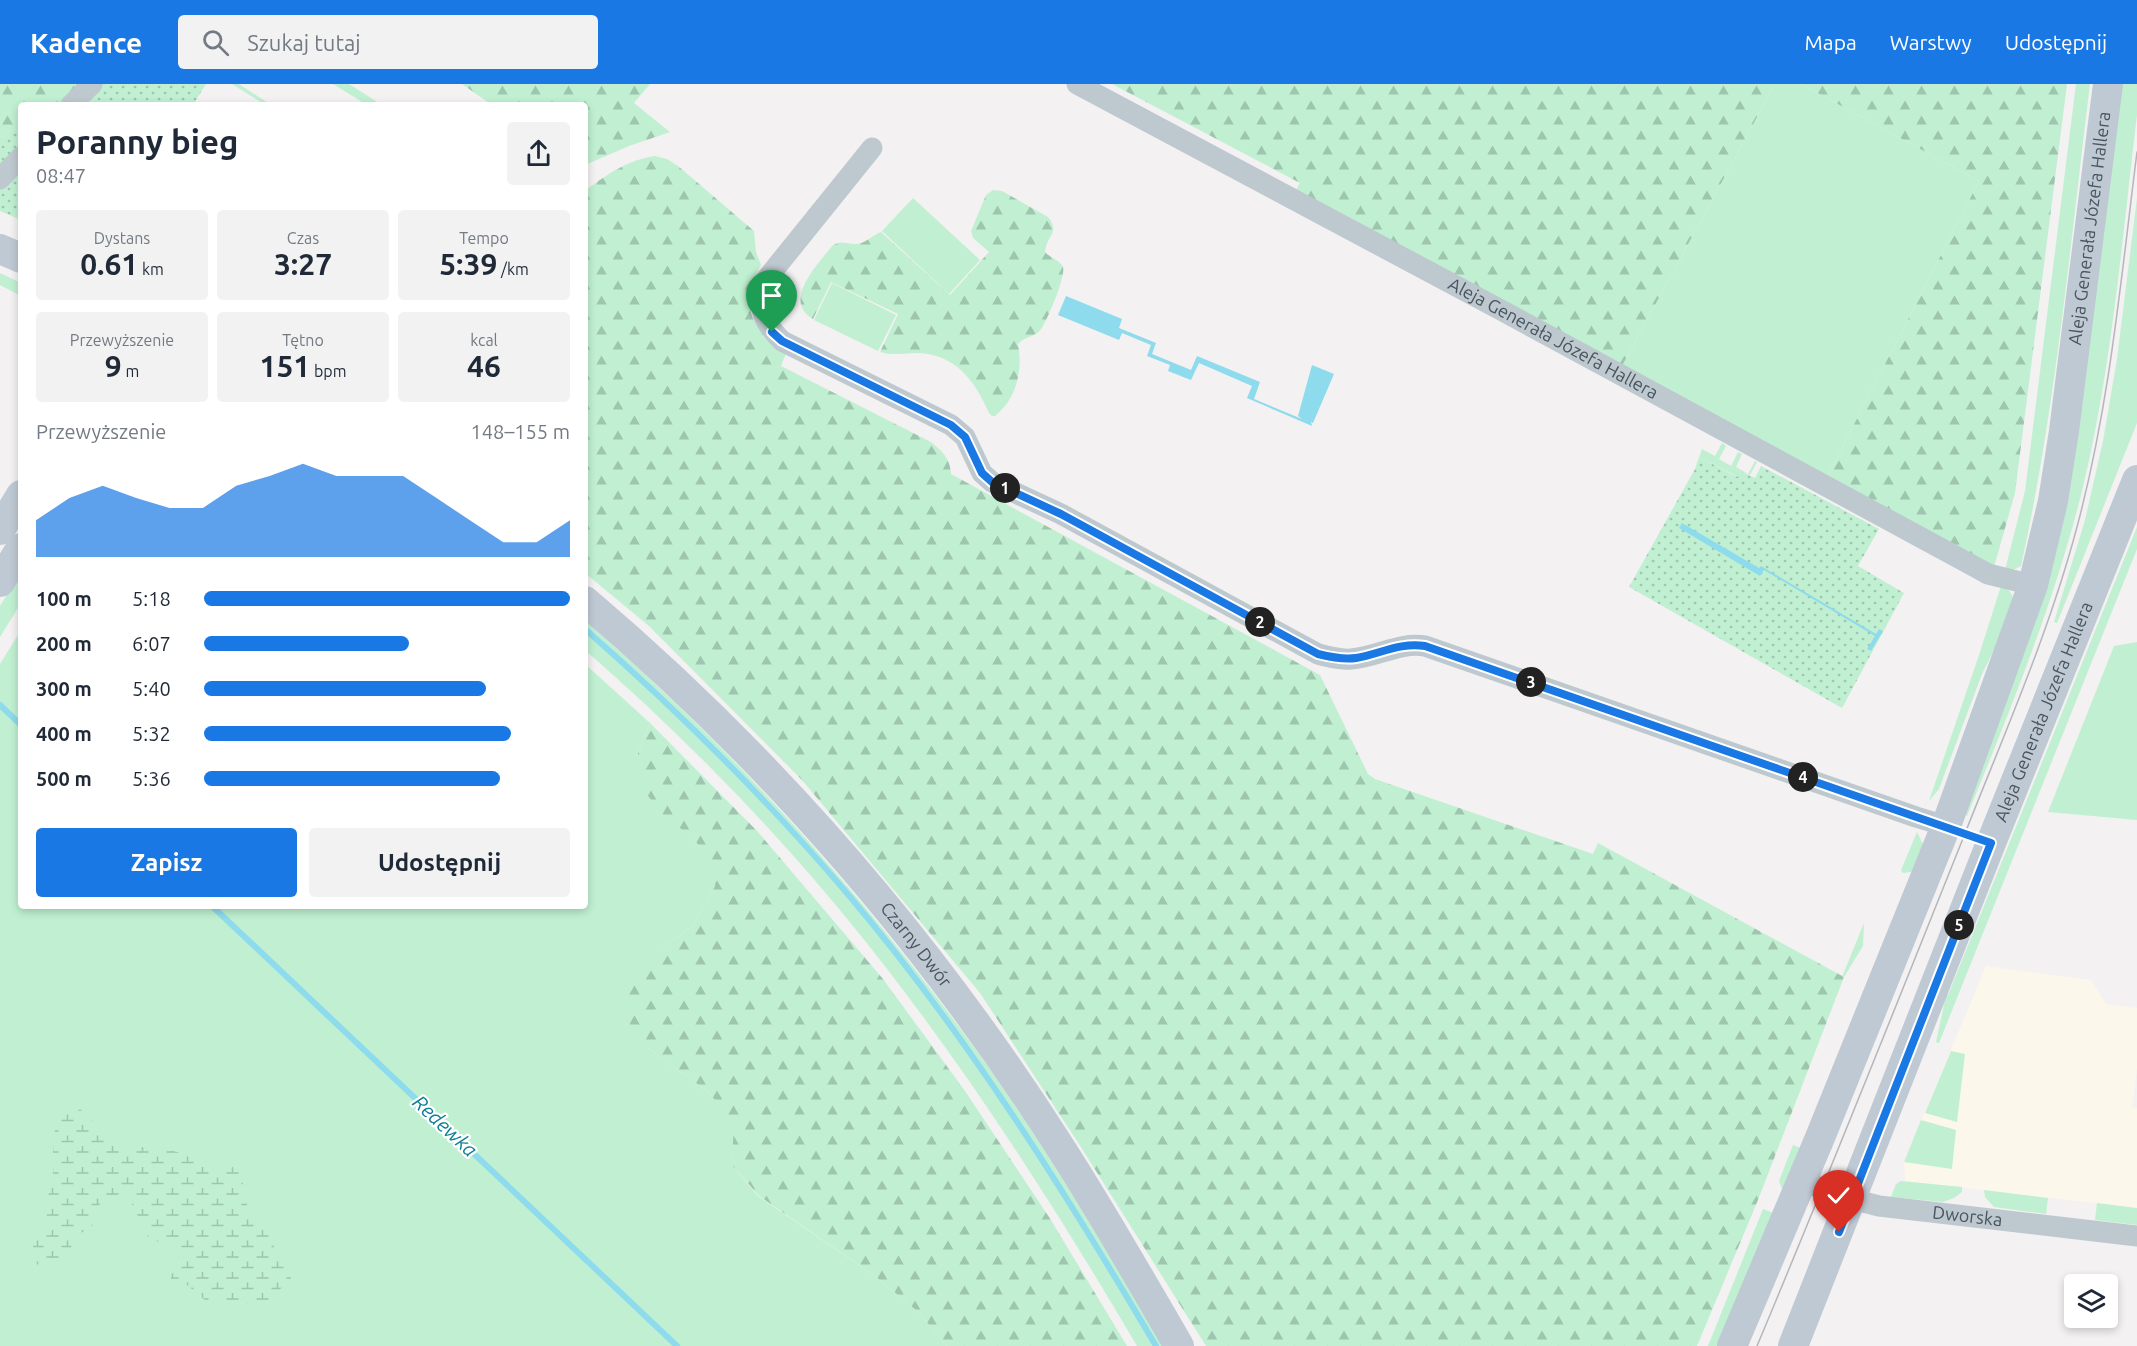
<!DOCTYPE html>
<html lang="pl">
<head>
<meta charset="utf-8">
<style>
  body { margin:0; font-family:Ubuntu,sans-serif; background:#f2f2f3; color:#1f2937; height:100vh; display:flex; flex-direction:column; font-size:22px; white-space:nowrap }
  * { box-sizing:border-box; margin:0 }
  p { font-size:20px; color:#747a83 }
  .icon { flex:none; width:33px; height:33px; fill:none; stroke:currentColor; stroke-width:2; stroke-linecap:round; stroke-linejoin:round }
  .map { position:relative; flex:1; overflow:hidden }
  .details { position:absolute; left:18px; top:18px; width:570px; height:807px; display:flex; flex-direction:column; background:#fff; border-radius:6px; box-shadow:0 3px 9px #0003 }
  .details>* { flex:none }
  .controls { position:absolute; left:2064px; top:1190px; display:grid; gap:12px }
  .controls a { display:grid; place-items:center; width:54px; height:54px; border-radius:6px; background:#fff; box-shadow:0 3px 9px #0003; font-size:30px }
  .pin { position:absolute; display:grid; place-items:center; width:51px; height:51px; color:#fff; margin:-62px -26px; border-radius:50% 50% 50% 0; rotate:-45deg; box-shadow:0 0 6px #0007 }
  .pin .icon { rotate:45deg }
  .km { position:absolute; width:30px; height:30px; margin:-15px; border-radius:50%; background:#222; color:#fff; font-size:16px; line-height:30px; text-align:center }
  .round { display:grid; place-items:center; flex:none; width:63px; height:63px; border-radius:6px; background:#f2f2f3 }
  .head { display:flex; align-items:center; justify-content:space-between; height:102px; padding:0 18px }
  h1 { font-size:33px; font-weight:700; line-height:45px }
  .metrics { display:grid; grid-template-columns:repeat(3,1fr); gap:9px; height:102px; padding:6px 18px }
  .metrics div { display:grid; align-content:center; border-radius:6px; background:#f2f2f3; text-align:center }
  .metrics b { font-size:30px; font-weight:700 }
  .metrics small { font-size:16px; font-weight:400 }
  .metrics p { font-size:16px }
  .chart { height:168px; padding:12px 18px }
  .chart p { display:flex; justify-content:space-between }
  .chart svg { width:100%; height:108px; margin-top:6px; fill:#1978e4; opacity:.7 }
  .primary-button { display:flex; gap:12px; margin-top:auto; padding:12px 18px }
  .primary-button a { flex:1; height:69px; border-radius:6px; background:#1978e4; color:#fff; font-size:24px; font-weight:700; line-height:69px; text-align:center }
  .primary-button a+a { background:#f2f2f3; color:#1f2937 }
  ul { padding:0 18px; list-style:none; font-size:20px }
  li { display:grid; grid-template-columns:96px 72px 1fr; align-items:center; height:45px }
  li i { height:15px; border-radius:8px; background:#1978e4 }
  header { display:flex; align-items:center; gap:36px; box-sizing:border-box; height:84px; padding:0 30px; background:#1978e4; color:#fff }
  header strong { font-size:28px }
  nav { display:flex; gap:33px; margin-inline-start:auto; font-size:21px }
  .search { width:420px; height:54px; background:#f2f2f3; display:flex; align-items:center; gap:15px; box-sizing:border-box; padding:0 21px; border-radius:6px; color:#747a83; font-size:22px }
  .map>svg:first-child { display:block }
  .commercial { fill:#fcf7eb }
  .grass { fill:#c0f0d1 }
  .forest { fill:url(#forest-firs) }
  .wetland { fill:url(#wetland-marsh) }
  .park { fill:url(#park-dots) }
  .water { fill:#8ddbec }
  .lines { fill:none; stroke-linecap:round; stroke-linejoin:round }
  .stream { stroke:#8ddbec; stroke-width:6 }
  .street { stroke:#bec8cf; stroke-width:21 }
  .secondary { stroke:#bfc9d4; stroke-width:30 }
  .tram { stroke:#b3b6bb; stroke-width:1.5 }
  .route-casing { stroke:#fff; stroke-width:12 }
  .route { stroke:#1978e4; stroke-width:8 }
  .labels { text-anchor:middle; stroke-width:4.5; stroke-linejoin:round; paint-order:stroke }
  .street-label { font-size:18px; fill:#48545e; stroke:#fff }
  .water-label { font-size:20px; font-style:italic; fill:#0e7d96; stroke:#fff }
</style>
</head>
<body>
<header>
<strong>Kadence</strong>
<div class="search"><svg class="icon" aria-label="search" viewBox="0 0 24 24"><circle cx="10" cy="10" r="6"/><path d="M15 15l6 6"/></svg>Szukaj tutaj</div>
<nav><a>Mapa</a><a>Warstwy</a><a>Udostępnij</a></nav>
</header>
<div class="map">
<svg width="2137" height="1262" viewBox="0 0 2137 1262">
  <defs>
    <pattern id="forest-firs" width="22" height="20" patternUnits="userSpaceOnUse" patternTransform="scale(1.5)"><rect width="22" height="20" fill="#c0f0d1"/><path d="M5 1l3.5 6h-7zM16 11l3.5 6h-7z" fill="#9ec5ad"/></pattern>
    <pattern id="wetland-marsh" width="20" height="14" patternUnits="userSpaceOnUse" patternTransform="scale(1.5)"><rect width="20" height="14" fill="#c0f0d1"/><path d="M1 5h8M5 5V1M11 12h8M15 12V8" fill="none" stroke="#9ec5ad"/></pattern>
    <pattern id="park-dots" width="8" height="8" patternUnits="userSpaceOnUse" patternTransform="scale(1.5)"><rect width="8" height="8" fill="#c0f0d1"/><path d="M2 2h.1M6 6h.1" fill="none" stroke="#9ec5ad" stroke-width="1.8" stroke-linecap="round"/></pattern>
  </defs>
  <rect width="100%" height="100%" fill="#f3f1f1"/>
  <path class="commercial" d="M1986,882L2091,896L2106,920L2137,924V986L2132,1023L2137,1024V1124L1905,1097L1904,1078Z"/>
  <path class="grass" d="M232,0H239L268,19L266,21H260L261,18Z
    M333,0H349L382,21H367Z
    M1775,0H1801L1979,97L1827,393L1622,282Z
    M2076,0H2090C2070,161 2056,323 2021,482L2013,486H2005L2025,407Z
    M2115,0H2137V31C2122,155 2112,282 2083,403C2055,517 2011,624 1967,732L1964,730L2001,624Z
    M913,114L980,176L949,210L882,147Z
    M2137,114V339L2057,539L2054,538L2085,436L2103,357L2117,275Z
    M0,189L21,199V212L0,201Z
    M832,199L896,231L878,267L814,236Z
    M1722,359L1726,362L1719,375L1731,382L1738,368L1742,370L1736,383L1748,390L1755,377L1757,378L1750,391L1741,387L1738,393L1699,373L1702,365L1715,372Z
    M2137,443V465L1939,959L1936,958L1946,911H1948Z
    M21,488V519L0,553V522Z
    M2001,502L2008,505L2013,513L2007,540L1982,590L1939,705L1929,717L1979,571Z
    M585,537C740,670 873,822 992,988C1054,1076 1108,1170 1164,1262H1137C1060,1131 978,1002 884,881C796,767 694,661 585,566Z
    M21,546V822H585V580L650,639L637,672L690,752L715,777V802L694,841L660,865L648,964L707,1007L735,1037L732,1081L758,1112L875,1192L917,1227L947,1262H0V580Z
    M2137,558V736L2048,728L2114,562Z
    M1917,748L1924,762L1917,787L1903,789L1901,786Z
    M1864,839L1863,862L1844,893H1842Z
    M1951,967L1965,970L1957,1038L1925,1029Z
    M1921,1036L1956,1046L1952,1085L1904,1078Z
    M1793,1061L1803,1065L1784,1110L1779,1097Z
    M1901,1097L1962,1103V1108L1954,1114L1943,1118L1891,1113L1896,1100Z
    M1984,1106L2048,1114L2046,1130L1994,1123L1985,1113Z
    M2097,1119L2137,1124V1141L2095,1136Z
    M1763,1125L1776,1130L1720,1262H1708Z"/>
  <path class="forest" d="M0,0H79L59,21H21V46L16,42L4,53L0,52Z
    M462,0H650L634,19L670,48L629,62L585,81V21H492Z
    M1112,0H1775L1622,282L1296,106L1300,99Z
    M1801,0H2067L2015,409L1994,483L1827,393L1979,97Z
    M655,72L667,75L678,82L754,147L756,168L761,181C750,199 744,226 758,243C766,253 777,261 786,269L781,282L929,357C942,366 950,374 951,390L1320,591L1368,690L1375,695L1593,770L1598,759L1844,893L1758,1116L1697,1262H1206L1079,1060L980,909L802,696L649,542L585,489V107C607,90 628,76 655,72Z
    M993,106L1002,107L1048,133C1061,149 1046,152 1045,168C1050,174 1060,176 1063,183C1066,192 1047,237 1041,245C1036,253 1027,251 1018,260C1023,285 1017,315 995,332H992L989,329C975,297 956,270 917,269C904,269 893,272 880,268L898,230L831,198L813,235C781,217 819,179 832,162C842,155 847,161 857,160C866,159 873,151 881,148L950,211L989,168L973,154L971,147L986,111Z
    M650,639L758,748L883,895L965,1007L1049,1133L1127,1262H947L917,1227L875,1192L759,1112L732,1081L734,1037L707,1007L648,964L630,943L628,912L639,886L660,865L694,841L715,802L714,777L690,752L660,728L640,701L637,672Z"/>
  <path class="wetland" d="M70,1022L76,1028L80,1025C94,1036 102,1052 118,1058C130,1063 143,1063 155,1064C175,1066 195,1072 211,1084L221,1080L243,1086V1101L248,1126L269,1142L275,1167L290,1181L291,1196L279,1206L274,1221L206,1217L187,1201L171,1199V1190L178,1187L180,1176L173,1162L149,1155L129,1114L108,1112L96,1124L92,1143L72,1154L70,1177L23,1182L34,1170L32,1152H40L47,1132V1115L53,1097V1050Z"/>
  <path class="park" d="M79,0H206L193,21H59Z
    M16,41L21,46V136L0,127V52L4,53Z
    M1699,373L1737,393L1741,387L1755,394L1761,382L1879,445L1858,482L1904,509L1842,624L1629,503L1695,385Z"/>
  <path class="water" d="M1066,212L1122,235L1119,244L1156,259L1152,270L1191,286L1197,272L1260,298L1254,315L1302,335L1298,332L1312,281L1334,290L1313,339L1311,338L1312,342L1247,314L1252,302L1199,279L1191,296L1168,287L1170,281L1147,272L1151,261L1122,249L1119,256L1058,231Z
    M1682,439L1759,484L1761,482L1876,550L1879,545L1883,547L1871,567L1867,565L1875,552L1764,486L1760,492L1679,444Z"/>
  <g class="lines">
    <path class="stream" d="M585,545C677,626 766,714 846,808C965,948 1063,1104 1156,1262
      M0,621L21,641
      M212,822L677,1262"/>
    <g class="street">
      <path id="s1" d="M1077,0L1501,226L1979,485L1988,490L2033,501"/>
      <path d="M71,21L92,0"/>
      <path d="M872,64L764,198C757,224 763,238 782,257L951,341L965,353L982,389L992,398L1061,430L1318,570C1329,573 1340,576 1351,575C1377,573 1399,558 1425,562L1916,733L1946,742"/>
      <path d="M0,95L21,73"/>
      <path id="s2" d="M1801,1097L1852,1115L1879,1122L2137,1152"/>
    </g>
    <g class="secondary">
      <path d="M0,165L21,174"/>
      <path d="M0,446L21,411"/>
      <path d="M0,498L21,464"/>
      <path id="s3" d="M585,517C770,674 930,859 1060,1063C1102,1128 1140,1195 1179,1262"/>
      <path id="s4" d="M1732,1262L1819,1056L1946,742L2033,501L2053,417L2064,347L2108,0"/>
      <path id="s5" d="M1793,1262L1991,759L2137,396"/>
    </g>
    <path class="tram" d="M1757,1262C1828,1093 1896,922 1964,752C2004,650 2049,549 2077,443C2110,320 2121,194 2137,68"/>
  </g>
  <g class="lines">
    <g class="route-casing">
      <path id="route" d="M772,248L782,257L951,341L965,353L982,389L992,398L1061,430L1318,570C1330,573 1343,576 1356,574C1380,570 1400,558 1425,562L1991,759L1839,1148"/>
    </g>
    <use href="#route" class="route"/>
  </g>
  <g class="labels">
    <g class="street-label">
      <text dy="6" stroke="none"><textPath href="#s4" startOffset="1180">Aleja Generała Józefa Hallera</textPath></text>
      <text dy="6" stroke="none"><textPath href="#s1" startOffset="540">Aleja Generała Józefa Hallera</textPath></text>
      <text dy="6" stroke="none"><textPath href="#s5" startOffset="682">Aleja Generała Józefa Hallera</textPath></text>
      <text dy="6" stroke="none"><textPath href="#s3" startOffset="478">Czarny Dwór</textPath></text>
      <text dy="6" stroke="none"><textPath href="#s2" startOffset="171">Dworska</textPath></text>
    </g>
    <g class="water-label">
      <text transform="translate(445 1042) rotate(43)" y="7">Redewka</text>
    </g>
  </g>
</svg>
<div class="controls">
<a><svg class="icon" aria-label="layers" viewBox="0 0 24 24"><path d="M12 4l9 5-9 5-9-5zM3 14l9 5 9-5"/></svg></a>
</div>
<div class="pin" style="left:772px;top:248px;background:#1e9e55"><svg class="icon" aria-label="arrive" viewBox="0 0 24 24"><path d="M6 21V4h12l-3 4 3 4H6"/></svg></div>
<div class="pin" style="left:1839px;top:1148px;background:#d93025"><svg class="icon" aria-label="check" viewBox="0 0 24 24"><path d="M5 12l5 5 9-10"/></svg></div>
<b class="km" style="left:1005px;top:404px">1</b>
<b class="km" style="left:1260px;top:538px">2</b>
<b class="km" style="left:1531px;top:598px">3</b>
<b class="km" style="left:1803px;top:693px">4</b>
<b class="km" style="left:1959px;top:841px">5</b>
<section class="details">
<div class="head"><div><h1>Poranny bieg</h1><p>08:47</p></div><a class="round"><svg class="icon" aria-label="share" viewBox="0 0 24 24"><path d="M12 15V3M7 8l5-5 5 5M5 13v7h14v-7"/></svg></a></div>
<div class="metrics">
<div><p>Dystans</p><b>0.61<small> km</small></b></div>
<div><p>Czas</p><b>3:27</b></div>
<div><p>Tempo</p><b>5:39<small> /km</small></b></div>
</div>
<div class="metrics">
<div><p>Przewyższenie</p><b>9<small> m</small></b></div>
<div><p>Tętno</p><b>151<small> bpm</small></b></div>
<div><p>kcal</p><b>46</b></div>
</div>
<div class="chart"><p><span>Przewyższenie</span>148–155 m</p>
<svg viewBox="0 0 160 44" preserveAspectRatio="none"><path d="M0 44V29L10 20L20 15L30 20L40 24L50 24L60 15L70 11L80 6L90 11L100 11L110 11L120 20L130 29L140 38L150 38L160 29V44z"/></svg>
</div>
<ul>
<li><b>100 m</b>5:18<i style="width:100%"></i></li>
<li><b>200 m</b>6:07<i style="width:56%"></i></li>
<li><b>300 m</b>5:40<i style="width:77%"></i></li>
<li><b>400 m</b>5:32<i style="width:84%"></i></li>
<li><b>500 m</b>5:36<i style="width:81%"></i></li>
</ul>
<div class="primary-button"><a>Zapisz</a><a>Udostępnij</a></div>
</section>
</div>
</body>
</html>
